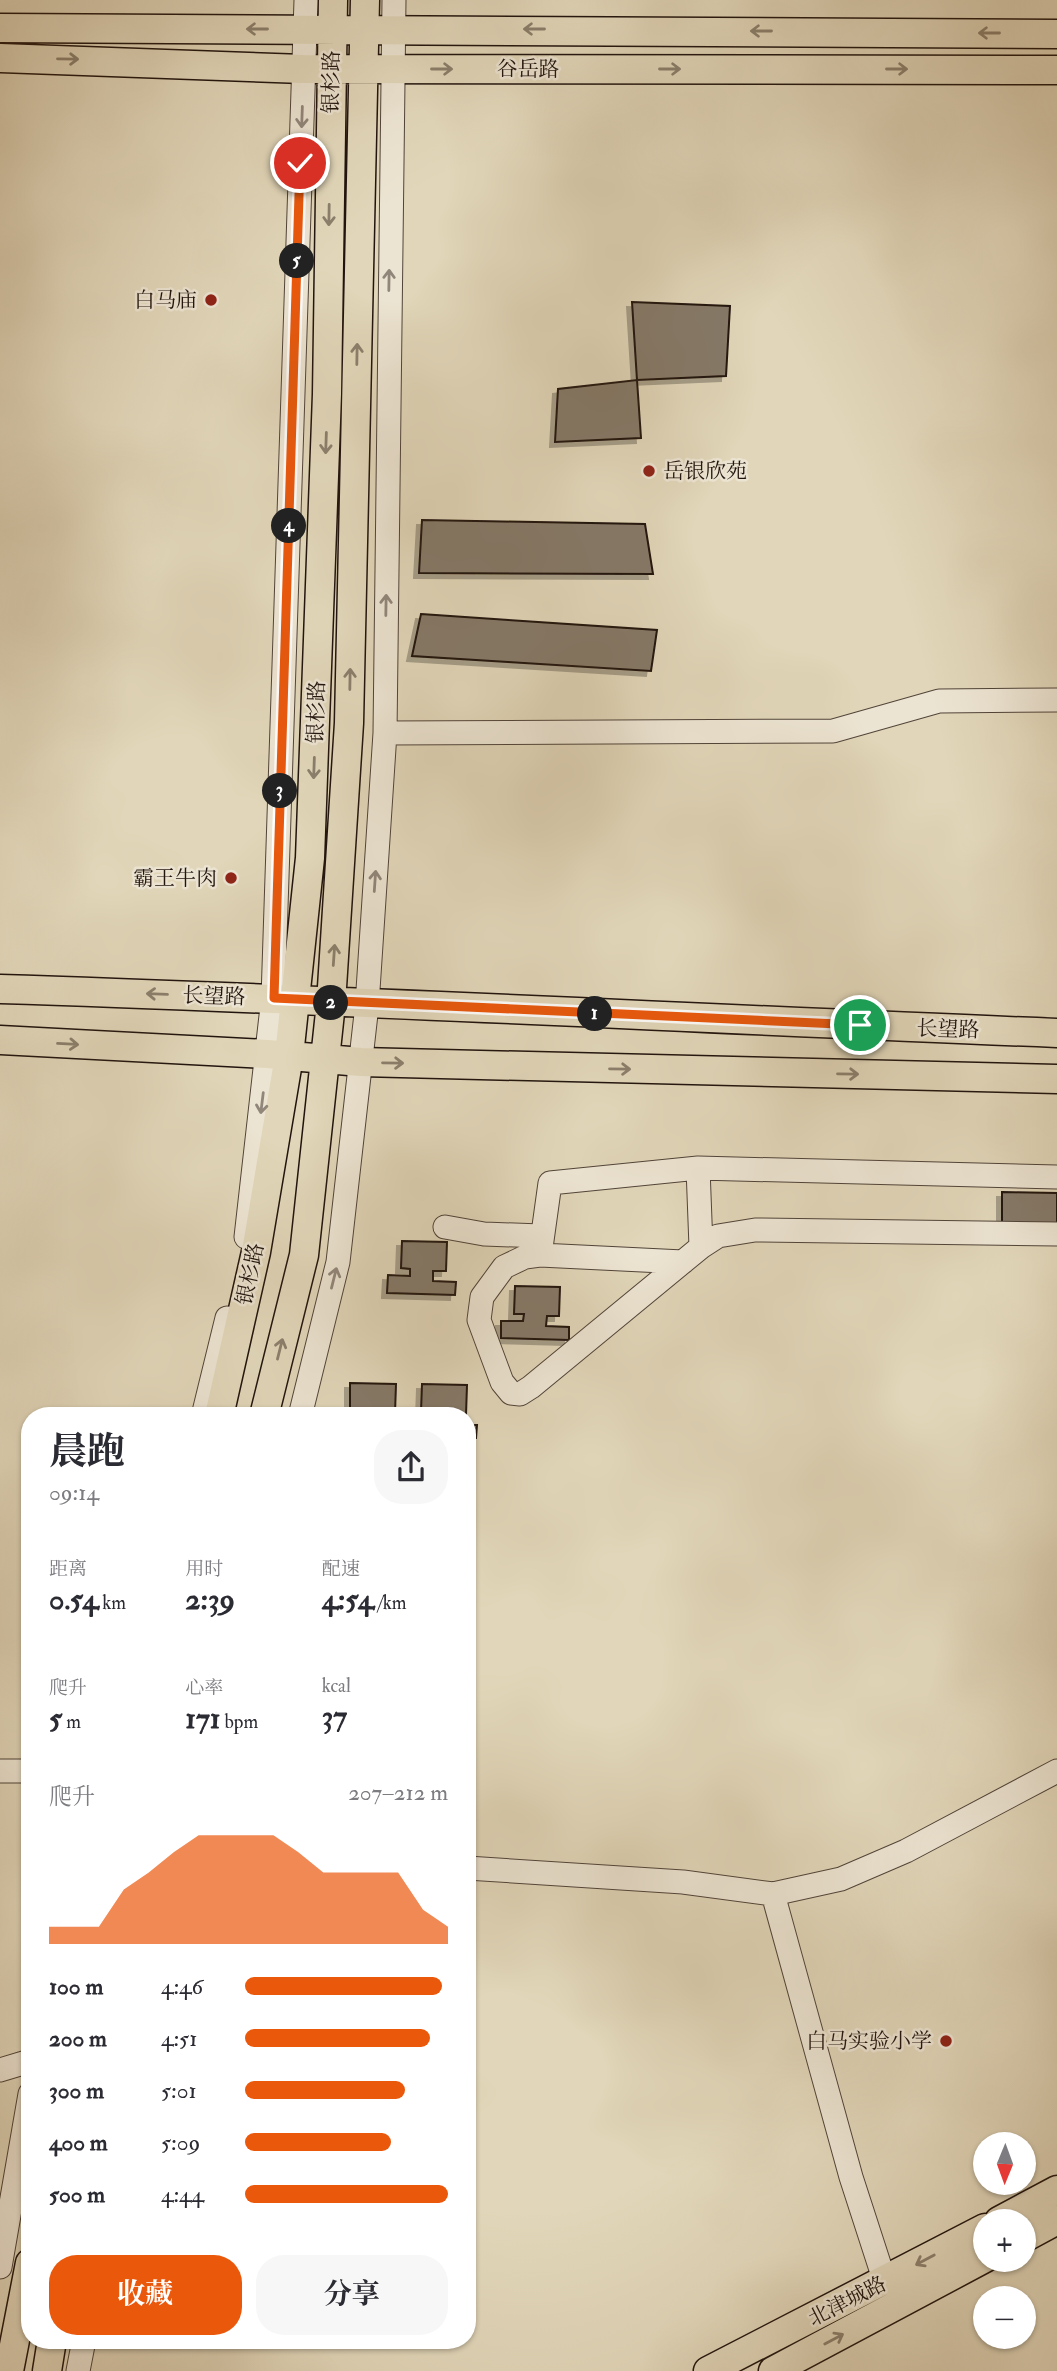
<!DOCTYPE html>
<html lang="zh">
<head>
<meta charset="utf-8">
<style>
  body { margin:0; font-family:"IM FELL Double Pica","Noto Serif SC",serif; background:#f7f7f7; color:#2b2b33; height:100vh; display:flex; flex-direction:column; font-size:26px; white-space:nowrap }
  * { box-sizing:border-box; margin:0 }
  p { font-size:23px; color:#7c7c81 }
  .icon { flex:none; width:38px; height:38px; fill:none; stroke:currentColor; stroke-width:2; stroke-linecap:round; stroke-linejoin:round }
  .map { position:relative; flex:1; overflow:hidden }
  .side { position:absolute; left:21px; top:1407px; width:455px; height:942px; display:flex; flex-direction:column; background:#fff; border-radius:28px; box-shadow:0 2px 5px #0004 }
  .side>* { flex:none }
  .needle { width:46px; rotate:181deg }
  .fabs { position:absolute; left:973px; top:2132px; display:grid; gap:14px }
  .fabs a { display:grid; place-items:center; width:63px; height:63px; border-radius:50%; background:#fff; box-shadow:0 2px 5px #0004; font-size:35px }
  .pin { position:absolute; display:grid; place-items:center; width:60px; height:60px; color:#fff; margin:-30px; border:4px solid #fff; border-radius:50%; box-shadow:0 2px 7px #0007 }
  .km { position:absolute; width:35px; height:35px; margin:-18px; border-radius:50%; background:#222; color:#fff; font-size:19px; line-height:35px; text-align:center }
  .round { display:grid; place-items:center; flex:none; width:74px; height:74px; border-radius:28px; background:#f7f7f7 }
  .summary { display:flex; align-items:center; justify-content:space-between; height:119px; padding:0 28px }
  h1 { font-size:38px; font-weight:700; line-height:52px }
  .figures { display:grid; grid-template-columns:repeat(3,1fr); gap:10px; height:119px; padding:7px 28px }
  .figures div { display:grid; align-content:center }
  .figures b { font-size:30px; font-weight:700 }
  .figures small { font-size:19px; font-weight:400 }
  .figures p { font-size:19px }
  .chart { height:196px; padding:14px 28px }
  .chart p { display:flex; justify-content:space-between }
  .chart svg { width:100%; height:126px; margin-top:7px; fill:#ea580c; opacity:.7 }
  .action { display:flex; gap:14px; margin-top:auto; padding:14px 28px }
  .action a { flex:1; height:80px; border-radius:28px; background:#ea580c; color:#fff; font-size:28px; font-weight:700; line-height:80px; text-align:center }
  .action a+a { background:#f7f7f7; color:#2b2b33 }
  ul { padding:0 28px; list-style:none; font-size:23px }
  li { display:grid; grid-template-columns:112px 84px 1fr; align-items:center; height:52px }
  li i { height:18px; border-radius:9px; background:#ea580c }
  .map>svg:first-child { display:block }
  .building { fill:#857967; stroke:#21140e; stroke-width:2; filter:url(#shadow) }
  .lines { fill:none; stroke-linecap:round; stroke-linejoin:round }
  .minor-casing { stroke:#514439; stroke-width:25 }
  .major-casing { stroke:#21140e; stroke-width:31 }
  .minor { stroke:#ece4d2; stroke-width:23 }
  .major { stroke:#e1d6b9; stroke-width:28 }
  .oneway { stroke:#8b7f6c }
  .oneway2 { stroke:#91867a }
  .route-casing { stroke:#fff; stroke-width:14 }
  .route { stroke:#ea580c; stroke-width:9 }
  .poi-dot { fill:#8f2418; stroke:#ece4d2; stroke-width:2.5 }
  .labels { text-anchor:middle; stroke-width:5; stroke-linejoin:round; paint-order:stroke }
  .street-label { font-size:21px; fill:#21140e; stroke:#ece4d2 }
  .poi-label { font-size:21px; fill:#21140e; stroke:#ece4d2; text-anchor:end }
</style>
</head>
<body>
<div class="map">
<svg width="1057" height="2371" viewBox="0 0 1057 2371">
  <defs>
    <filter id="shadow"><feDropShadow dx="-5" dy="5" stdDeviation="0" flood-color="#0004"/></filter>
  </defs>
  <rect width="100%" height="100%" fill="#e1d6b9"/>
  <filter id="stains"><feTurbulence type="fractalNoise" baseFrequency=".00286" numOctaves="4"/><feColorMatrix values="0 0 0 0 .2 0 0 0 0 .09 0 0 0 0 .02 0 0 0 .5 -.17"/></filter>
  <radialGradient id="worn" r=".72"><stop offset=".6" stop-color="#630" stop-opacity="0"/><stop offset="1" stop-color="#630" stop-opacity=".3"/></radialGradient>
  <path class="building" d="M632,302L730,306L726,376L637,380Z
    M637,380L641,438L555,442L558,389Z
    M422,520L645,524L653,574L419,573Z
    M421,614L657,630L651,671L412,656Z
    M1002,1192L1057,1193V1224L1002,1223Z
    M402,1241L447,1242L446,1271H433V1281L456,1282L455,1295L387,1293L388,1275L410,1276V1269L401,1268Z
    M515,1286L560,1287L559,1316H547L546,1326L569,1327V1340L501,1338V1321H523L524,1314H514Z
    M350,1383L396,1384L395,1413L359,1416V1411H350Z
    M422,1384L467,1385L466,1415L431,1416V1412H421Z
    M467,1425H477L476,1438H467Z"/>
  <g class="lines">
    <g class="minor-casing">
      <path id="minor" d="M385,733L833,731L939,701L1057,700
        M698,1168L701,1247
        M445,1227L484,1234L541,1236
        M246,1237L273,998L306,0
        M540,1255L550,1183L698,1168L1057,1177
        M683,1262L540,1255L525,1257L504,1267L482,1297L479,1320L502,1382L511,1393L520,1394L531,1387L701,1247L718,1236L755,1230L1057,1234
        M203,1416L227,1318
        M300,1416L338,1262L367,1005L385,733L394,0
        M0,1771H30
        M467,1868L683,1882L773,1894L841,1879L906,1851L1057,1771
        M773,1894L851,2177L885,2282
        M0,2070L30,2061
        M0,2267L30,2094
        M78,2371L84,2340"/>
    </g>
    <g class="major-casing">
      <path id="major" d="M0,28L1057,34
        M0,58L303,69L1057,70
        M0,989C352,1000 705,1019 1057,1033
        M0,1040L267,1054L361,1062L1057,1079
        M219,1416L256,1252L289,1056L310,858L327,394L333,0
        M264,1416L304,1255L331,1003L349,723L365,0
        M999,2221L1057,2190
        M1024,2238L1057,2220
        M9,2371L30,2263
        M47,2371L52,2340
        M708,2371L985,2228
        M773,2371L985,2258"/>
    </g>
    <use href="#minor" class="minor"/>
    <use href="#major" class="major"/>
  </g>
  <defs><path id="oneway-shaft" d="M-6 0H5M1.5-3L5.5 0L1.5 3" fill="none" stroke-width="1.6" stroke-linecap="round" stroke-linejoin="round" transform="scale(1.75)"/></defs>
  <g class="oneway">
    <use href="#oneway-shaft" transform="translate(257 29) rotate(-180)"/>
    <use href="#oneway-shaft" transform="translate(534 29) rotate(-180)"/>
    <use href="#oneway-shaft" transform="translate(761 31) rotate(-180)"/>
    <use href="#oneway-shaft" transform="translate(989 33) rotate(-180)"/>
    <use href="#oneway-shaft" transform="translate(68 59) rotate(1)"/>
    <use href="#oneway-shaft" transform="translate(442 69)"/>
    <use href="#oneway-shaft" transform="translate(670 69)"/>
    <use href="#oneway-shaft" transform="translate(897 69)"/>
    <use href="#oneway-shaft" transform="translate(329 215) rotate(91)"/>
    <use href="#oneway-shaft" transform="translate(357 354) rotate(-89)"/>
    <use href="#oneway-shaft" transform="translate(326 443) rotate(92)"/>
    <use href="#oneway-shaft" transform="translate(350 679) rotate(-89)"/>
    <use href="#oneway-shaft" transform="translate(314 768) rotate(92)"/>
    <use href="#oneway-shaft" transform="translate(334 955) rotate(-86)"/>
    <use href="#oneway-shaft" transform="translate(157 994) rotate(-178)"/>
    <use href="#oneway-shaft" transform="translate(68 1044) rotate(3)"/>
    <use href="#oneway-shaft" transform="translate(393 1063) rotate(1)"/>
    <use href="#oneway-shaft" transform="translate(620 1069) rotate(1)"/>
    <use href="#oneway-shaft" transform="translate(848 1074) rotate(1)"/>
    <use href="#oneway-shaft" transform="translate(280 1349) rotate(-76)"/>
    <use href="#oneway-shaft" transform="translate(925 2260) rotate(152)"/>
    <use href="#oneway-shaft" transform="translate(834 2339) rotate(-28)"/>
  </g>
  <g class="oneway2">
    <use href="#oneway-shaft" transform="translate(302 117) rotate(92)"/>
    <use href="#oneway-shaft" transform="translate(389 280) rotate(-89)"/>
    <use href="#oneway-shaft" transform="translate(386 605) rotate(-89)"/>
    <use href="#oneway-shaft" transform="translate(375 881) rotate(-86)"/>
    <use href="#oneway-shaft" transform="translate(262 1103) rotate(97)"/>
    <use href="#oneway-shaft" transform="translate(334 1278) rotate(-76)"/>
  </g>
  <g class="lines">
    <g class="route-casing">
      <path id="route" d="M300,163L274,998L860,1025"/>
    </g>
    <use href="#route" class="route"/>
  </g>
  <g class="poi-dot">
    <circle cx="211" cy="300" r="7"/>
    <circle cx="649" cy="471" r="7"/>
    <circle cx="231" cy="878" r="7"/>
    <circle cx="946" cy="2041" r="7"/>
  </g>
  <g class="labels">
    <g class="street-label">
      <text x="528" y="76">谷岳路</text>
      <text transform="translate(331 82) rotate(-89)" y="7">银杉路</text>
      <text transform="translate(316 712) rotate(-88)" y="7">银杉路</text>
      <text transform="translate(214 996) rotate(2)" y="7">长望路</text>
      <text transform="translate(948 1029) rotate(2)" y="7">长望路</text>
      <text transform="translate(250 1274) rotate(-78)" y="7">银杉路</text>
      <text transform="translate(847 2301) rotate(-27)" y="7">北津城路</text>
    </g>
    <g class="poi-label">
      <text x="197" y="307">白马庙</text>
      <text x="663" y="478" text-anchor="start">岳银欣苑</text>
      <text x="217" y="885">霸王牛肉</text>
      <text x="932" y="2048">白马实验小学</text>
    </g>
  </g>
  <rect width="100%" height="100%" filter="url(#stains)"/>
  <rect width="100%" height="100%" fill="url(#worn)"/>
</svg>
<div class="fabs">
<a><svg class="needle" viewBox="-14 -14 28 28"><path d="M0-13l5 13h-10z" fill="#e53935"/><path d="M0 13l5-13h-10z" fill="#7c7c81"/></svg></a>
<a>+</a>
<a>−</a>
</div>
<div class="pin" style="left:860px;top:1025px;background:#1e9e55"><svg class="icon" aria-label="arrive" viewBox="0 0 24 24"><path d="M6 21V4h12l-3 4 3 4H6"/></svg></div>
<div class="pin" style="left:300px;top:163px;background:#d93025"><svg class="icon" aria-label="check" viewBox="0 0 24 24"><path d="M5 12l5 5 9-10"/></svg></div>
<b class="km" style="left:595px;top:1014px">1</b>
<b class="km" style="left:331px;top:1003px">2</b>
<b class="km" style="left:280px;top:791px">3</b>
<b class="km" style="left:289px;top:526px">4</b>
<b class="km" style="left:297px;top:261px">5</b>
<section class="side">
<div class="summary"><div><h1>晨跑</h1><p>09:14</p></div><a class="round"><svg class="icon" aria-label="share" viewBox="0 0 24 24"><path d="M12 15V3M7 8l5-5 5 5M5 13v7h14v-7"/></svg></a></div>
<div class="figures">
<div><p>距离</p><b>0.54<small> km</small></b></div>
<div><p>用时</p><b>2:39</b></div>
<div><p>配速</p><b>4:54<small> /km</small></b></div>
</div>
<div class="figures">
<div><p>爬升</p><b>5<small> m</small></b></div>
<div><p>心率</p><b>171<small> bpm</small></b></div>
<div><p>kcal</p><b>37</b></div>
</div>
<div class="chart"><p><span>爬升</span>207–212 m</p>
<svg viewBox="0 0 160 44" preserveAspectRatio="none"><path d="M0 44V38L10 38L20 38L30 25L40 19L50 12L60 6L70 6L80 6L90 6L100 12L110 19L120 19L130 19L140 19L150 32L160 38V44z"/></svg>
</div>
<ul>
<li><b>100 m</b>4:46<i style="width:97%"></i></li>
<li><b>200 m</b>4:51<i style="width:91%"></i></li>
<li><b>300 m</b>5:01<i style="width:79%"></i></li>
<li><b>400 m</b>5:09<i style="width:72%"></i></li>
<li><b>500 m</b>4:44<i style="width:100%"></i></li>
</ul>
<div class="action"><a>收藏</a><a>分享</a></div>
</section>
</div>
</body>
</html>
